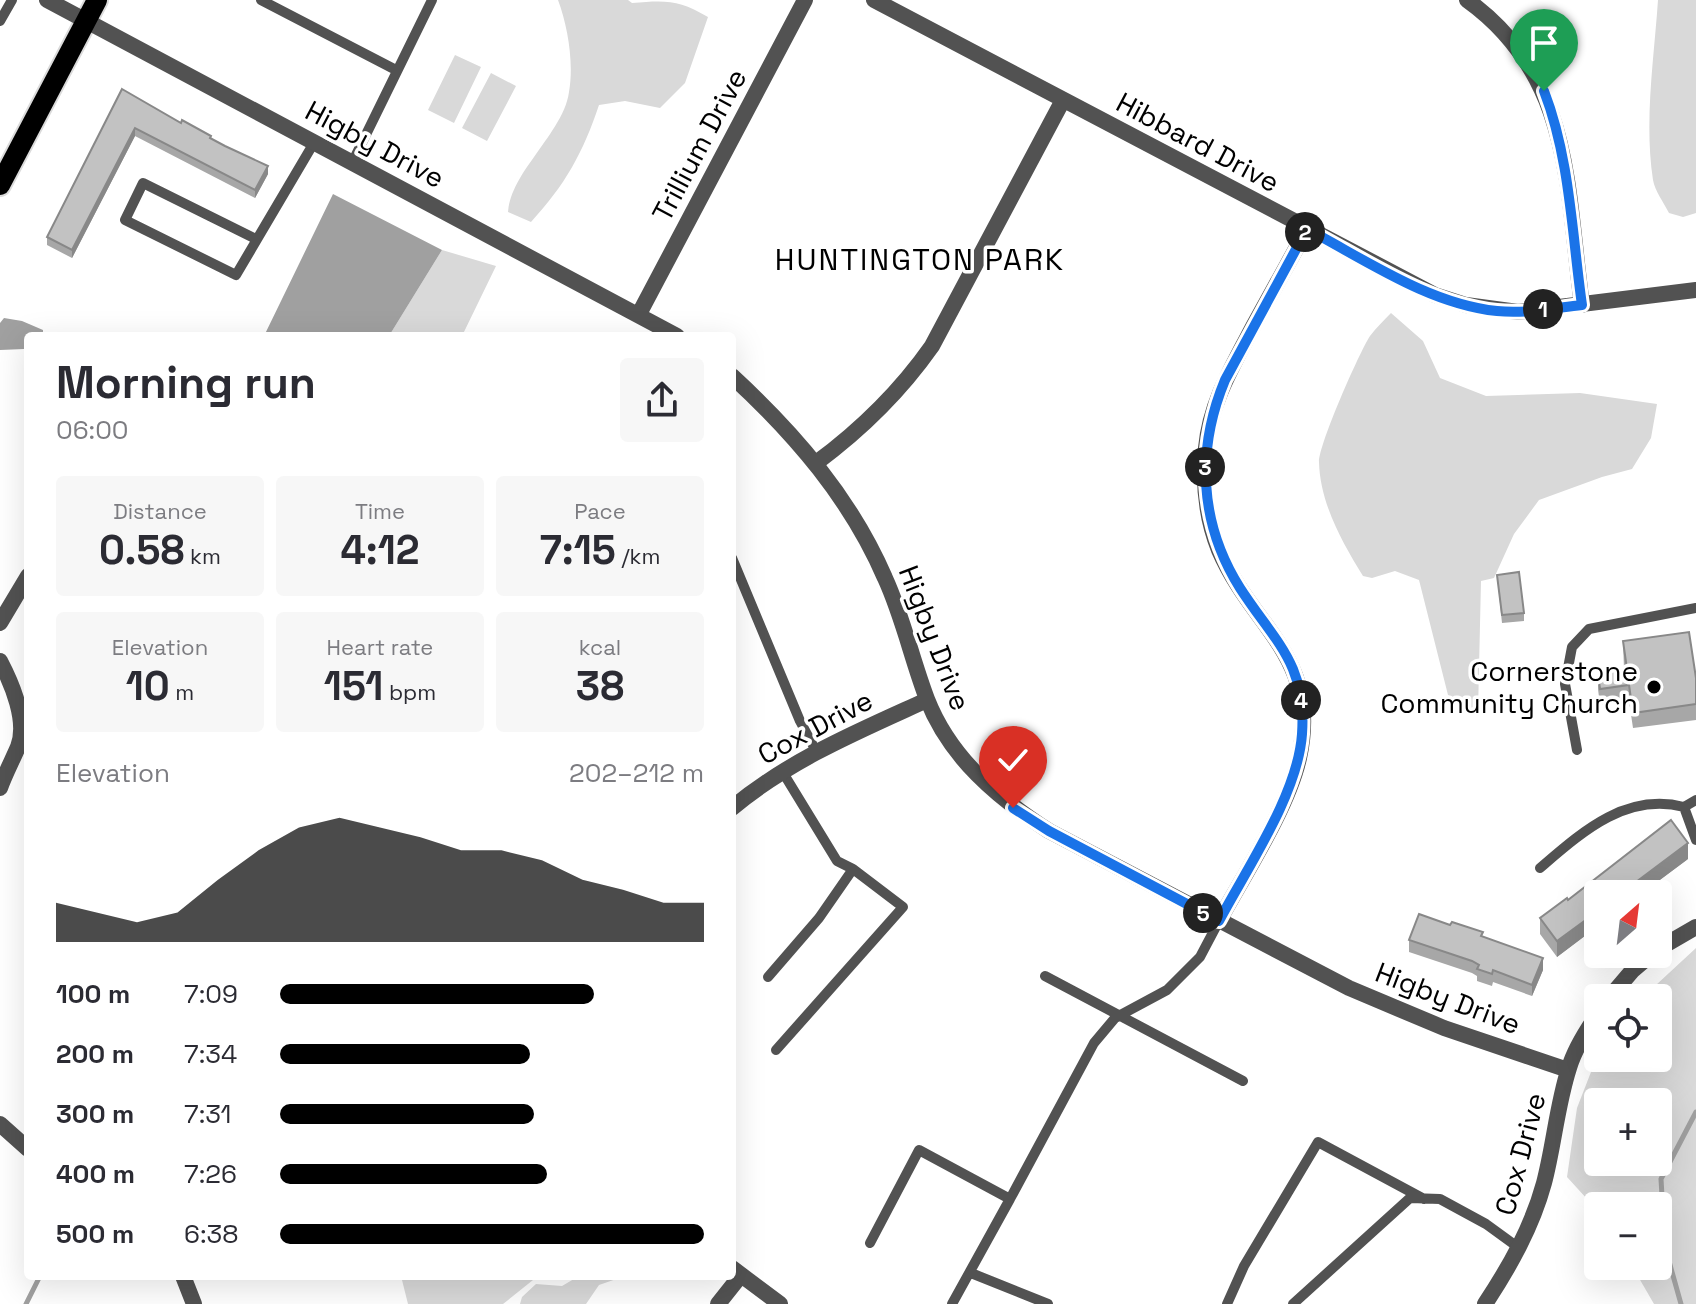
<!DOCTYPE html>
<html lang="en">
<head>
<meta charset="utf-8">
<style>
  body { margin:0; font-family:"Space Grotesk",sans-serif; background:#f7f7f7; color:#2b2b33; height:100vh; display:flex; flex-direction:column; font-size:30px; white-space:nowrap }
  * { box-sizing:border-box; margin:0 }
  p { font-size:26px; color:#7c7c81 }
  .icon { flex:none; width:44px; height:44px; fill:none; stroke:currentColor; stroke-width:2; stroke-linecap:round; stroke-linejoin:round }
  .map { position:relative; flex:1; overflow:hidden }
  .sheet { position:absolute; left:24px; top:332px; width:712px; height:948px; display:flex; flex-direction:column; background:#fff; border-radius:8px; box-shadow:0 8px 32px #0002 }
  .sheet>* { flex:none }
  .needle { width:52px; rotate:28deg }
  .controls { position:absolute; left:1584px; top:880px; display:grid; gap:16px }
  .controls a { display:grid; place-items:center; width:88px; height:88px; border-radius:8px; background:#fff; box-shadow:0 8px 32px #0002; font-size:40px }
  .pin { position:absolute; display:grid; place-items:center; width:68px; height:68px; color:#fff; margin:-82px -34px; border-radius:50% 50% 50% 0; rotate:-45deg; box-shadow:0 0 8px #0007 }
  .pin .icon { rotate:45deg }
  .km { position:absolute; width:40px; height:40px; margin:-20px; border-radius:50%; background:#222; color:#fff; font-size:22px; line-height:40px; text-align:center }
  .round { display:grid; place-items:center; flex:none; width:84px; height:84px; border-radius:8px; background:#f7f7f7 }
  .summary { display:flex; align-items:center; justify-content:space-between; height:136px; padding:0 32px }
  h1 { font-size:44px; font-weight:700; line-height:60px }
  .figures { display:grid; grid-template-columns:repeat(3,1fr); gap:12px; height:136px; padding:8px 32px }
  .figures div { display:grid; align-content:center; border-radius:8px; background:#f7f7f7; text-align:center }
  .figures b { font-size:40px; font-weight:700 }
  .figures small { font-size:22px; font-weight:400 }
  .figures p { font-size:22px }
  .chart { height:224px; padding:16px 32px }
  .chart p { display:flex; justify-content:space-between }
  .chart svg { width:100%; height:144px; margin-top:8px; fill:#000; opacity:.7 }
  ul { padding:0 32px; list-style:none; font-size:26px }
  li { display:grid; grid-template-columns:128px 96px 1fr; align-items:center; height:60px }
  li i { height:20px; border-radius:10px; background:#000 }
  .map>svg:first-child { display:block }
  .green { fill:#d9d9d9; fill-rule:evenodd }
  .water { fill:#a0a0a0 }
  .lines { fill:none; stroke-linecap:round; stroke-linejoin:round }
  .stream { stroke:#a0a0a0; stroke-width:5 }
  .primary-casing { stroke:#dbdbdb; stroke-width:24 }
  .lane { stroke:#525252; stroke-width:10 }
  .street { stroke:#525252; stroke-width:16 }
  .primary { stroke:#000; stroke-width:20 }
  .wall { fill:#a7a7a7 }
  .shaded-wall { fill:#888 }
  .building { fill:#c2c2c2; stroke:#888; stroke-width:2 }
  .route-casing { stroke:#fff; stroke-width:16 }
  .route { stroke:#1a73e8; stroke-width:10 }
  .poi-dot { fill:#000; stroke:#fff; stroke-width:3 }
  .labels { text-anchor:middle; stroke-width:7; stroke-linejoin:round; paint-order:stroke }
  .street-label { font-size:28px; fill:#000; stroke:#fff }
  .poi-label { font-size:28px; fill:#000; stroke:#fff; text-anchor:end }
  .neighbourhood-label { font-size:30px; letter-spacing:2px; fill:#000; stroke:#fff }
</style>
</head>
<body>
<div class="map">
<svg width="1696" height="1304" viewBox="0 0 1696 1304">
  <rect width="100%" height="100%" fill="#fff"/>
  <path class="green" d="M558,0H628L632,3C667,0 679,0 708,17L685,83L660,108L625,101L599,105C583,153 565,185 531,222L508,212C509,193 523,172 534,157C547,138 566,115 569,92C574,63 568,27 558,0Z
    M1658,0H1696V213L1683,217L1669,213C1664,203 1655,191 1653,180C1644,121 1654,59 1658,0Z
    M455,55L481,67L454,123L428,110Z
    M491,73L516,86L487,141L462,128Z
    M442,250L496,266L462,336H389Z
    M1391,313L1423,341L1440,378L1486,396L1580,393L1657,404L1651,438L1632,469L1602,477L1539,500L1514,534L1494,578L1481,581L1478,712L1448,695L1419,580L1395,571L1372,578L1363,576C1342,542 1320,503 1319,462C1319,444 1359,353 1370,336C1376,328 1384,320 1391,313Z
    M1696,948V1304H1654L1632,1266H1658V1206H1598V1211L1567,1177L1577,1108L1598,1054V1058H1658V998H1642ZM1658,1102V1162H1598V1102Z
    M401,1276H538L503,1304H408Z
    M579,1276H625L599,1285L586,1304H520L522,1297L536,1284L562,1286Z"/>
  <path class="water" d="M333,194L442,250L389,336H264Z
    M4,318L22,321L43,330V336H28V348L24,349L0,350V323Z"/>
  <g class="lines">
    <path class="stream" d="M26,1304L40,1276
      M1681,1304L1665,1247L1661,1179L1696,1112"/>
    <g class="primary-casing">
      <path id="primary" d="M0,185L97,0"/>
    </g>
    <path class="lane" d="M261,0L396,70
      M0,21L12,0
      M353,161L432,0
      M256,239L143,183L125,220L236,275L315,141
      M732,558L800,721L816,751
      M1577,750L1565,684L1572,647L1589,629L1696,608
      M1684,807L1696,800
      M1540,868C1582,832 1626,792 1684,807L1696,840
      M1045,976L1243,1081
      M768,977L819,918L853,869L837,861L782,771
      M776,1050L903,907L853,869
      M1010,1199L1094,1043L1115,1018L1167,990L1200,957L1219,921
      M870,1243L919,1150L1010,1199L952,1304
      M971,1273L1048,1304
      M1227,1304L1244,1266L1318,1142L1424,1199
      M1293,1304L1410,1198L1440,1199L1486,1224L1519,1248"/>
    <path class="street" d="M47,0L677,336
      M874,0L1435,295L1466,305L1518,312L1696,290
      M1467,0C1573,76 1566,188 1582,305
      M639,314L805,0
      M732,376C795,434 851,499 885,578C903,617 912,660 927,699C950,758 998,798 1049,831L1349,988L1444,1028L1568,1070
      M816,463C862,429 899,393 932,346L1063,100
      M0,623L28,576
      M0,661C12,684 28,722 18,747C12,761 5,774 0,788
      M732,808C791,759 859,731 927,700
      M1219,921C1244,875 1288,808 1299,758C1321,657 1253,629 1219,550C1206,518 1203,482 1206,448C1210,403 1233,365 1254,325C1272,293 1289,261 1307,229
      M1658,949L1696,927
      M1609,998L1632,971L1652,954
      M0,1124L28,1149
      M732,1268L780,1304
      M183,1276L194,1304
      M718,1304L741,1275
      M1485,1304C1510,1266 1532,1227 1544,1183C1554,1145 1557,1105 1569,1068C1575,1048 1586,1031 1598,1014"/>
    <use href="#primary" class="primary"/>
  </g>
  <path class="wall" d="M122,89L181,123L211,138L268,174L255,198L135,136L72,258L47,245V237Z
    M1497,575L1524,613V621L1502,623Z
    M1623,641L1696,678V720L1633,728L1629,701L1600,705L1598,689V673L1624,669Z
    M1688,859L1641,894H1598V926L1557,957L1540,934V918L1568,900Z
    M1483,937L1543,970L1532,996L1493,982L1492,986L1477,981V976L1472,973L1409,952V940Z"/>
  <path class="shaded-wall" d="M135,128V136L72,258V250Z
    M268,166V174L255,198V190Z
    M1688,843V859L1641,894H1620Z
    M1598,911V926L1557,957V941Z
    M1543,958V970L1532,996V985Z"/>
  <path class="building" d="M122,89L181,123L182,120L211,136L210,138L225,146L268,166L255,190L135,128L72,250L47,237Z
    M1519,572L1524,613L1502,615L1497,575Z
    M1689,632L1696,678V704L1633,713L1629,685L1600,689L1598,673L1627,669L1623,641Z
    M1671,820L1688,843L1620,894H1598V911L1557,941L1540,918L1567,898L1568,900Z
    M1419,914L1450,925L1452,922L1483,932L1481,936L1543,958L1532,985L1493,970L1492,974L1477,969L1479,965L1472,961L1409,940Z"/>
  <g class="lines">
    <g class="route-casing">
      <path id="route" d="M1013,808L1049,831L1219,921C1247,868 1298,794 1302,734C1307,663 1274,641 1240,588C1199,523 1196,450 1225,380L1307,229C1366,260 1429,304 1497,311C1525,314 1554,308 1582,305C1572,235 1570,158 1544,91"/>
    </g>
    <use href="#route" class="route"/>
  </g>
  <circle class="poi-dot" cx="1654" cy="687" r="8"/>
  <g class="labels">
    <g class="street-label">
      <text transform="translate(1198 142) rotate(28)" y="10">Hibbard Drive</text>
      <text transform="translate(375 144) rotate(28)" y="10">Higby Drive</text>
      <text transform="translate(699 145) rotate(-62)" y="10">Trillium Drive</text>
      <text transform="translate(935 638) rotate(69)" y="10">Higby Drive</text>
      <text transform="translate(815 727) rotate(-28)" y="10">Cox Drive</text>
      <text transform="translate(1448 998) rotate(21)" y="10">Higby Drive</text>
      <text transform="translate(1520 1154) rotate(-75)" y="10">Cox Drive</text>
    </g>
    <g class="poi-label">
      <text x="1638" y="681">Cornerstone<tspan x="1638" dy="32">Community Church</tspan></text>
    </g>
    <g class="neighbourhood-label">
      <text x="920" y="270">HUNTINGTON PARK</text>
    </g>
  </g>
</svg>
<div class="controls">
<a><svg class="needle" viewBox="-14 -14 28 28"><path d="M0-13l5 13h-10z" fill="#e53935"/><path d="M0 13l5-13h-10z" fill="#7c7c81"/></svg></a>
<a><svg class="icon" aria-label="locate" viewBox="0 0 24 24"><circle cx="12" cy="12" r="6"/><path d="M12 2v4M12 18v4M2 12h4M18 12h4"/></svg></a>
<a>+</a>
<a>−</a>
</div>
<div class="pin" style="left:1544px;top:91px;background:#1e9e55"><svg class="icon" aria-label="arrive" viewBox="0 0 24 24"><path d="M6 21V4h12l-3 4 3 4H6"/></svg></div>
<div class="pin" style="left:1013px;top:808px;background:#d93025"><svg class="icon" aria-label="check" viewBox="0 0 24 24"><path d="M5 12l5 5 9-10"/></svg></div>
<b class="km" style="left:1543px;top:309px">1</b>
<b class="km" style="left:1305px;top:232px">2</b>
<b class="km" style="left:1205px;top:467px">3</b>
<b class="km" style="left:1301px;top:700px">4</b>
<b class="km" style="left:1203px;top:913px">5</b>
<section class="sheet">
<div class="summary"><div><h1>Morning run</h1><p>06:00</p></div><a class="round"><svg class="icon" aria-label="share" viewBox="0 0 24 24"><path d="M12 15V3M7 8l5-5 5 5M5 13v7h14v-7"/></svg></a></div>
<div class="figures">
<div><p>Distance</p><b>0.58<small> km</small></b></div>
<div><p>Time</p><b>4:12</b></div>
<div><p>Pace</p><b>7:15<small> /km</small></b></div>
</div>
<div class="figures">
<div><p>Elevation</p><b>10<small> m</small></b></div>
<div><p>Heart rate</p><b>151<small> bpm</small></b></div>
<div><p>kcal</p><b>38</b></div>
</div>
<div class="chart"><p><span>Elevation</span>202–212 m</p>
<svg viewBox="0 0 160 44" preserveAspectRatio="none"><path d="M0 44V32L10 35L20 38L30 35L40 25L50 16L60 9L70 6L80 9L90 12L100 16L110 16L120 19L130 25L140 28L150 32L160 32V44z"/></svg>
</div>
<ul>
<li><b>100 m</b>7:09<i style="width:74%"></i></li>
<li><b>200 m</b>7:34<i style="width:59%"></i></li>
<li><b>300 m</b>7:31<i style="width:60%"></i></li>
<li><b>400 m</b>7:26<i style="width:63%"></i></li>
<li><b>500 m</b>6:38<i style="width:100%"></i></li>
</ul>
</section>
</div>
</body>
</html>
